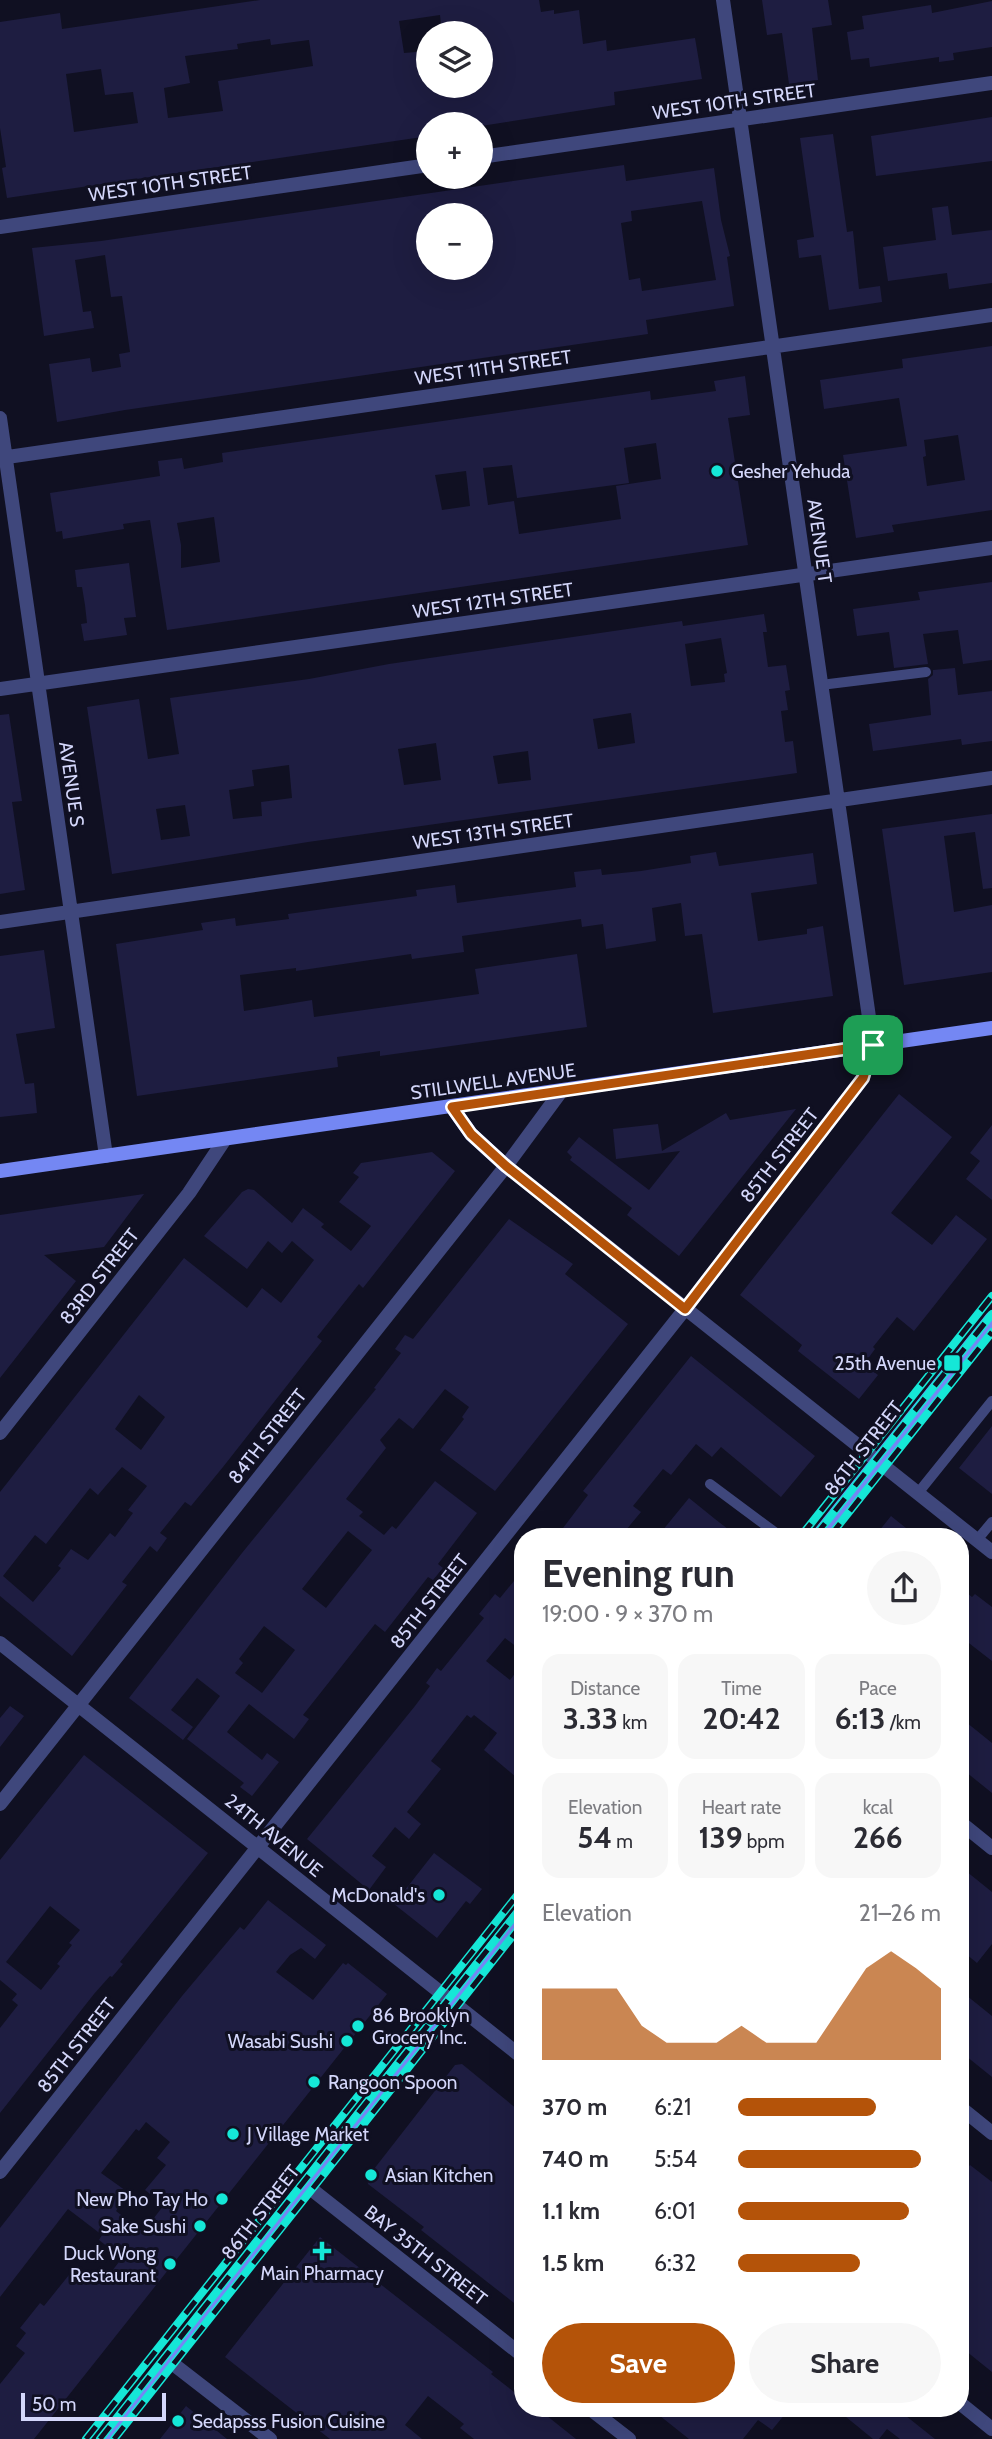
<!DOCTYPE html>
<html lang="en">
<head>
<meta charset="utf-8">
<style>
  body { margin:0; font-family:Cabin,sans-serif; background:#f7f7f7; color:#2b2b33; height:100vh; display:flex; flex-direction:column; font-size:26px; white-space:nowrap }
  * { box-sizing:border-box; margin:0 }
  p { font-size:23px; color:#7c7c81 }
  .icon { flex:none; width:38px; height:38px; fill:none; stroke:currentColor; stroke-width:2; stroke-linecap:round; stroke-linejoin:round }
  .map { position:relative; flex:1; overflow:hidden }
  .panel { position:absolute; left:514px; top:1528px; width:455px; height:889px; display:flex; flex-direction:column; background:#fff; border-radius:28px; box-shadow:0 7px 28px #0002 }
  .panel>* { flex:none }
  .controls { position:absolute; left:416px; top:21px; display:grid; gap:14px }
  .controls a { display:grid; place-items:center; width:77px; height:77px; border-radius:50%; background:#fff; box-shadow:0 7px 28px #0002; font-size:35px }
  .scale { position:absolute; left:21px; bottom:18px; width:145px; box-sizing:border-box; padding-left:7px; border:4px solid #d4d7fb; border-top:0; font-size:19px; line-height:24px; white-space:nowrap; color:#d4d7fb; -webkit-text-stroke:5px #101022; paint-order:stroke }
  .pin { position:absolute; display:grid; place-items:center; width:60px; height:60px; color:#fff; margin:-30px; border-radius:14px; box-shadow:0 4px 10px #0006 }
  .round { display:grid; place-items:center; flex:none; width:74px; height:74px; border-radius:37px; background:#f7f7f7 }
  .summary { display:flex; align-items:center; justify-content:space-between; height:119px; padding:0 28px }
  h1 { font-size:38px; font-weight:800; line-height:52px }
  .metrics { display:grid; grid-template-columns:repeat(3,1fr); gap:10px; height:119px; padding:7px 28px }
  .metrics div { display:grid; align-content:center; border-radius:18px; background:#f7f7f7; text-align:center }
  .metrics b { font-size:30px; font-weight:800 }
  .metrics small { font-size:19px; font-weight:400 }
  .metrics p { font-size:19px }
  .chart { height:196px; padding:14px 28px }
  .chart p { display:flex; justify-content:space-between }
  .chart svg { width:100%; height:126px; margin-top:7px; fill:#b45309; opacity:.7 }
  .cta { display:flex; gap:14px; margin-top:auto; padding:14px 28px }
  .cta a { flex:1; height:80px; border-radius:42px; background:#b45309; color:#fff; font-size:28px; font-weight:800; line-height:80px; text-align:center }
  .cta a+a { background:#f7f7f7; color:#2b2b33 }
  ul { padding:0 28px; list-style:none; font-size:23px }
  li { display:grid; grid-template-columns:112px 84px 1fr; align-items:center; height:52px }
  li i { height:18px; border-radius:9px; background:#b45309 }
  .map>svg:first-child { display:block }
  .building { fill:#1e1d41; fill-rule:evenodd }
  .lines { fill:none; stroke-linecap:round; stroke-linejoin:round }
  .lane { stroke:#3f477c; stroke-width:10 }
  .street { stroke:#3f477c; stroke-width:14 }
  .secondary { stroke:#7487f3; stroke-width:14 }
  .rail-casing { stroke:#15e7d7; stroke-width:8 }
  .rail { stroke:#101022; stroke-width:5; stroke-dasharray:16; stroke-linecap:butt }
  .route-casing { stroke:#fff; stroke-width:14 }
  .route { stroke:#b45309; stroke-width:9 }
  .poi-dot { fill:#15e7d7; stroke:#101022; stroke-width:2.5 }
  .labels { text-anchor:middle; stroke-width:6; stroke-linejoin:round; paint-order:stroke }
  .street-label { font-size:19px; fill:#d4d7fb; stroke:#101022 }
  .poi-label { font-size:19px; fill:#d4d7fb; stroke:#101022; text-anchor:start }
</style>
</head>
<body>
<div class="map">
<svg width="992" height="2439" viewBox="0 0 992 2439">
  <rect width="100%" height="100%" fill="#101022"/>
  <path class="building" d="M260,0H539L541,12L554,10V14L579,10L583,44L606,40L607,51L695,38L702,79L614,92L615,105L481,126L429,124V136L7,198L2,168L6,167L0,128V22L60,13L62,29ZM440,15L442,33H481V86H429L428,51L404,53L399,21ZM270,39L271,45L309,40L313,66L218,81L223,111L168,118L164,88L190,83L185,56L238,49L237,44ZM101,69L105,95L133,92L138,123L74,132L66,74Z
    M762,0H828L832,25L812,28L818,80L789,84L782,33L767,35Z
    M992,1V47L953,53L954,60L939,62V57L870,67L869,58L851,60L847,32L864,29L862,16L931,5L932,13Z
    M992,117V161L876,176L871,136Z
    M833,134L847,232L853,231L859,289L880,286L882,302L829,310L821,255L799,258L797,240L814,237L800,138Z
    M624,165L626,181L714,168L721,220L730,256L727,257L734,306L646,320L648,334L125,410L57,422L49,364L90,358L92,372L121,367L119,354L130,352L122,296L111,297L105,255L75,260L83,312L91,311L94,328L44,336L32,248L101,241ZM702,201L716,280L642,291L640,278L629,280L621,223L632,221L631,211ZM429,215H481V268H429Z
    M948,206L952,235L992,230V283L949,289L947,273L888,281L883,247L936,240L932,208Z
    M992,346V510L892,525L894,532L856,538L843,455L907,446L899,398L824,409L820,380L903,368L902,359ZM958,435L965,480L927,486L923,457L926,456L924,440Z
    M745,376L750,415L728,418L748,545L167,630L150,520L123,524L124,529L63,539L62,531L56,532L50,493L160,476L158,461L182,458L184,469L223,462L222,453L650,391L651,400L716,391L714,381ZM656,443L661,479L616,486L621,519L519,534L514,501L488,505L483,468L512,465L517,498L629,483L624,448ZM466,471L470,506L442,510L435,475ZM214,517L220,562L181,568V545L177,523Z
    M129,563L136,617L124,618L127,635L84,641L81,624L87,623L85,605L82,587H77L75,570Z
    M992,582V660L963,664L958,630L923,634L928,664L894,668L889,632L857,636L853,609L920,600L918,592Z
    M764,614L767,632H763L768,667L786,665L790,690L785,691L788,710L781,711L785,742L793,741L797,773L308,842L112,874L87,707L139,699L148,759L179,754L170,698L309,679L389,664L682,621L683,626ZM721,638L727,673L724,674L725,682L691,686L685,644ZM631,713L635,743L598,749L593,719ZM436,743L441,780L404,785L398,749ZM528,751L531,780L498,784L493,756ZM289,765L292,798L261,802L262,816L233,819L229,790L254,786L252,770ZM185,805L190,836L161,840L156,809Z
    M955,668L958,695L992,691V741L962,745L961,739L873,751L869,724L931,715L928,679L933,675V670Z
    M9,714L22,801L12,802L25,890L0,894V715Z
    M992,814V888L983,889L975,832L944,836L954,912L992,905V972L904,985L882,829Z
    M716,852L719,866L813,853L817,884L751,893L758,941L807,934V929L823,926L833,996L713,1013L702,934L685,936L681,903L652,908L656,941L606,949L603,924L582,927L581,919L462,936L464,952L412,959L411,954L296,971V968L240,975L244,1011L312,1000L314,1017L479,994L475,969L577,954L587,1027L380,1056V1051L337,1057L338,1067L137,1096L116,944L203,930L201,923L235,918L236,926L289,919L288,914L417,896L416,890L455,885L457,903L576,887L574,872L601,869L602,875L641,871L691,863L690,856Z
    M44,950L55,1028L16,1034L25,1084L34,1083L37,1113L0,1117V956Z
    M899,1094L952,1137L891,1213L932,1245L956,1215L987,1239L914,1331L897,1317L873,1347L875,1349L864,1364L878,1375L859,1399L798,1351L802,1345L740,1295Z
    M796,1109L679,1256L627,1215L632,1208L570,1160L572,1157L567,1152L579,1137L649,1190L680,1151L616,1159L613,1129L658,1124L662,1151L726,1113L730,1120Z
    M992,1125V1200L966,1179L980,1161L970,1153Z
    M432,1152L455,1171L363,1288L359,1284L317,1337L322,1341L223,1467L191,1506L185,1502L160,1533L167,1538L157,1552L150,1546L122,1582L127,1585L72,1656L0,1596V1492L184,1258L247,1308L262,1288L281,1303L314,1260L292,1241L282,1253L268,1241L247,1269L204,1236L242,1192L248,1189L254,1190L292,1223L303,1208L324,1224L321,1227L351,1251L371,1226L339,1202L359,1177L353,1173L361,1163ZM139,1395L165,1417L141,1450L115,1429ZM122,1467L147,1486L128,1510L133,1513L115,1537L110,1533L88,1560L71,1549L58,1566L61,1568L33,1602L3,1576L35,1535L46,1544L90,1488L98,1495Z
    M144,1194L104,1247L44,1255L76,1281L0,1378V1215Z
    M509,1219L573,1264L565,1274L628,1324L495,1491L440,1450L464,1419L462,1417L469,1407L445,1389L413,1429L399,1418L380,1440L386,1448L346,1499L363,1512L359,1516L384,1535L392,1526L396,1529L435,1481L477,1513L438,1564L443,1568L433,1580L428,1577L385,1632L375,1624L303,1715L309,1719L294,1739L249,1704L227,1732L262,1760L267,1753L279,1762L252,1796L240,1787L244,1783L187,1739L220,1696L197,1678L171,1710L193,1727L183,1740L129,1698L242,1553L376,1389L374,1388L401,1353L395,1349L405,1335L413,1339ZM348,1531L372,1550L326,1608L302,1589ZM264,1626L295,1650L262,1693L235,1673L243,1663L239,1659Z
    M691,1356L815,1456L781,1497L721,1447L712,1457L696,1444L671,1475L663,1469L633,1506L641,1512L621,1536H557L588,1495L583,1491Z
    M992,1426V1494L959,1468Z
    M689,1498L715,1519L737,1536H658Z
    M891,1516L916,1536H875Z
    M523,1570V1652L505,1638L486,1661L510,1680L523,1663V1783L484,1750L497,1733L474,1715L471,1718L467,1715L431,1761L441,1769L407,1812L421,1824L409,1839L395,1827L372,1856L386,1867L369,1890L307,1839L415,1706L430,1686L426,1683L437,1668L441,1671L484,1618L479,1614L495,1594L500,1598Z
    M961,1588L972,1597L975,1594L992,1607V1661L961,1637Z
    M10,1706L24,1716L0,1747V1718Z
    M961,1718L992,1743V1793L961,1768Z
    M84,1755L208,1853L120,1962L123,1964L112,1977L110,1976L94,1994L0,2113V2028L18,2005L12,2000L17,1994L0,1980V1860ZM50,1906L80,1930L69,1943L72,1945L57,1964L60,1966L41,1990L6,1962Z
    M434,1853L482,1889L470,1904L466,1901L437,1938L394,1904Z
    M961,1867L992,1892V1944L977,1963L961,1950Z
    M268,1900L326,1945L315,1959L301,1948L290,1955L276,1972L313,2000L343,1963L346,1965L348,1963L387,1994L34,2439H0V2384L25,2353L16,2346L26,2333L20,2328L40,2303L44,2306L77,2265L102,2284L122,2258L99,2240L102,2235L68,2209L0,2297V2228L182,1996L240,1927L244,1930ZM146,2122L170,2142L157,2158L166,2165L145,2190L164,2205L143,2232L116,2211L129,2193L101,2173L136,2129L139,2131Z
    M961,1991L992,2016V2077L961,2052Z
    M462,2064L523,2114V2310L421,2230L424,2227L368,2184L367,2178L455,2065Z
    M970,2165L992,2182V2372L961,2347V2176Z
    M320,2237L493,2372L491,2374L523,2399V2408H537L576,2439H474L460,2428L464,2424L428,2396L405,2425L422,2439H330L303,2418L225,2357Z
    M186,2406L227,2439H160Z
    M650,2408H790L772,2430L758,2420L743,2439H689Z
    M835,2408H896L935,2439H900L887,2429L879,2439H873Z"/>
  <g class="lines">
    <path class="lane" d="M821,685L926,672
      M710,1484L780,1536
      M918,1493L992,1401
      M977,1540L992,1522"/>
    <path class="street" d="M481,157L992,83
      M0,227L429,165
      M0,418L106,1156
      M0,458L992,315
      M0,689L992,548
      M0,922L992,778
      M506,1166L992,1552
      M0,1433L189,1193L225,1139
      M0,1643L523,2058
      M0,1804L506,1166L562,1090
      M961,1823L992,1848
      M961,2108L992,2133
      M0,2172L685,1309L863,1078L873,1045L723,0
      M306,2185L523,2356
      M168,2360L270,2439
      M961,2404L992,2429
      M589,2408L629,2439"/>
    <path class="secondary" d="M452,1107L471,1134L506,1166
      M0,1171L992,1028
      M818,1536L992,1318
      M105,2439L523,1910"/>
    <g class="rail-casing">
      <path id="rail" d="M801,1536L992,1296
        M815,1536L992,1314
        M830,1536L992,1332
        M86,2439L523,1888
        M100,2439L523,1905
        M114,2439L523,1923"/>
    </g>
    <use href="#rail" class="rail"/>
  </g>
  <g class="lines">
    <g class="route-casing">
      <path id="route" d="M873,1045L863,1078L685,1309L506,1166L471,1134L452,1107Z"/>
    </g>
    <use href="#route" class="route"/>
  </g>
  <g class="poi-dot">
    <circle cx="717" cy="471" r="7"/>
    <rect x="943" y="1354" width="18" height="18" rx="3.5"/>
    <circle cx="439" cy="1895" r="7"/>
    <circle cx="358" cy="2026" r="7"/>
    <circle cx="347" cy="2041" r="7"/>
    <circle cx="314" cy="2082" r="7"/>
    <circle cx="233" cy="2134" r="7"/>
    <circle cx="371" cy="2175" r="7"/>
    <circle cx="222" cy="2199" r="7"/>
    <circle cx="200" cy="2226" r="7"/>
    <path d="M318.5 2240.5h7v7h7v7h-7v7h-7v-7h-7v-7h7z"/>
    <circle cx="170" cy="2264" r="7"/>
    <circle cx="178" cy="2421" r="7"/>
  </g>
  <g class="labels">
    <g class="street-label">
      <text transform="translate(734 101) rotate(-8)" y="7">WEST 10TH STREET</text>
      <text transform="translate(170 183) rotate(-8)" y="7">WEST 10TH STREET</text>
      <text transform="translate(493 367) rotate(-8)" y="7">WEST 11TH STREET</text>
      <text transform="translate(820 541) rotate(82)" y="7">AVENUE T</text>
      <text transform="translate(493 600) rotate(-8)" y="7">WEST 12TH STREET</text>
      <text transform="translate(72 784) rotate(82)" y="7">AVENUE S</text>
      <text transform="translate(493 831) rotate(-8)" y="7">WEST 13TH STREET</text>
      <text transform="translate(493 1081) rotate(-8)" y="7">STILLWELL AVENUE</text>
      <text transform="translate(779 1155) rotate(-52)" y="7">85TH STREET</text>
      <text transform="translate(99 1276) rotate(-52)" y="7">83RD STREET</text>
      <text transform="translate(267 1436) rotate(-52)" y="7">84TH STREET</text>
      <text transform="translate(863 1448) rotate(-52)" y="7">86TH STREET</text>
      <text transform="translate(429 1601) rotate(-52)" y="7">85TH STREET</text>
      <text transform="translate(274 1835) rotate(39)" y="7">24TH AVENUE</text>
      <text transform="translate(76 2045) rotate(-52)" y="7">85TH STREET</text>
      <text transform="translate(260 2212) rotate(-52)" y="7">86TH STREET</text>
      <text transform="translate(426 2255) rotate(38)" y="7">BAY 35TH STREET</text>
    </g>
    <g class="poi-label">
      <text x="731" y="478">Gesher Yehuda</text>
      <text x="936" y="1370" text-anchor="end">25th Avenue</text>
      <text x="425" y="1902" text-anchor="end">McDonald's</text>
      <text x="372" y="2022">86 Brooklyn<tspan x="372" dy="22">Grocery Inc.</tspan></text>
      <text x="333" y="2048" text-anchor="end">Wasabi Sushi</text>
      <text x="328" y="2089">Rangoon Spoon</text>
      <text x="247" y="2141">J Village Market</text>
      <text x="385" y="2182">Asian Kitchen</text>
      <text x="208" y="2206" text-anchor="end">New Pho Tay Ho</text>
      <text x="186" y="2233" text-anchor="end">Sake Sushi</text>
      <text x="156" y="2260" text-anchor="end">Duck Wong<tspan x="156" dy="22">Restaurant</tspan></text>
      <text x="322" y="2280" text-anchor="middle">Main Pharmacy</text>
      <text x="192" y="2428">Sedapsss Fusion Cuisine</text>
    </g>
  </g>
</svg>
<div class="controls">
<a><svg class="icon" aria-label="layers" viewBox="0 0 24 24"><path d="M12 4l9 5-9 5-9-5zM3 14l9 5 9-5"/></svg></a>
<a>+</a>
<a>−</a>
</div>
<div class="scale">50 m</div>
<div class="pin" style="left:873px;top:1045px;background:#1e9e55"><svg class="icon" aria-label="arrive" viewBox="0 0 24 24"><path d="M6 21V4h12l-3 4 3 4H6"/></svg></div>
<section class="panel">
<div class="summary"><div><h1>Evening run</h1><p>19:00 · 9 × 370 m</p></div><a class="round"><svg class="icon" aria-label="share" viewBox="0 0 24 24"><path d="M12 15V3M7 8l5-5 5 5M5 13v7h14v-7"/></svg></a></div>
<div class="metrics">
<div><p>Distance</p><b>3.33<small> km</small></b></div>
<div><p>Time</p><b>20:42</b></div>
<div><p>Pace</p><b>6:13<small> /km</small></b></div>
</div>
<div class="metrics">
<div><p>Elevation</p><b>54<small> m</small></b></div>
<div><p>Heart rate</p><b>139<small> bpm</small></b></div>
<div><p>kcal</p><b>266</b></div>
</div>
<div class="chart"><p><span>Elevation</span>21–26 m</p>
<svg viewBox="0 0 160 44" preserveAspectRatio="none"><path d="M0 44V19L10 19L20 19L30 19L40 32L50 38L60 38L70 38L80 32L90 38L100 38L110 38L120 25L130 12L140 6L150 12L160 19V44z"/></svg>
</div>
<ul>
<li><b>370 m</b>6:21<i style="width:68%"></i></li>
<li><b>740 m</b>5:54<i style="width:90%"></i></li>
<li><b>1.1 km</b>6:01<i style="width:84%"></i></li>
<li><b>1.5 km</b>6:32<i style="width:60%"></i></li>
</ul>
<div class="cta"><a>Save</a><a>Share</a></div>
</section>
</div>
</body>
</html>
